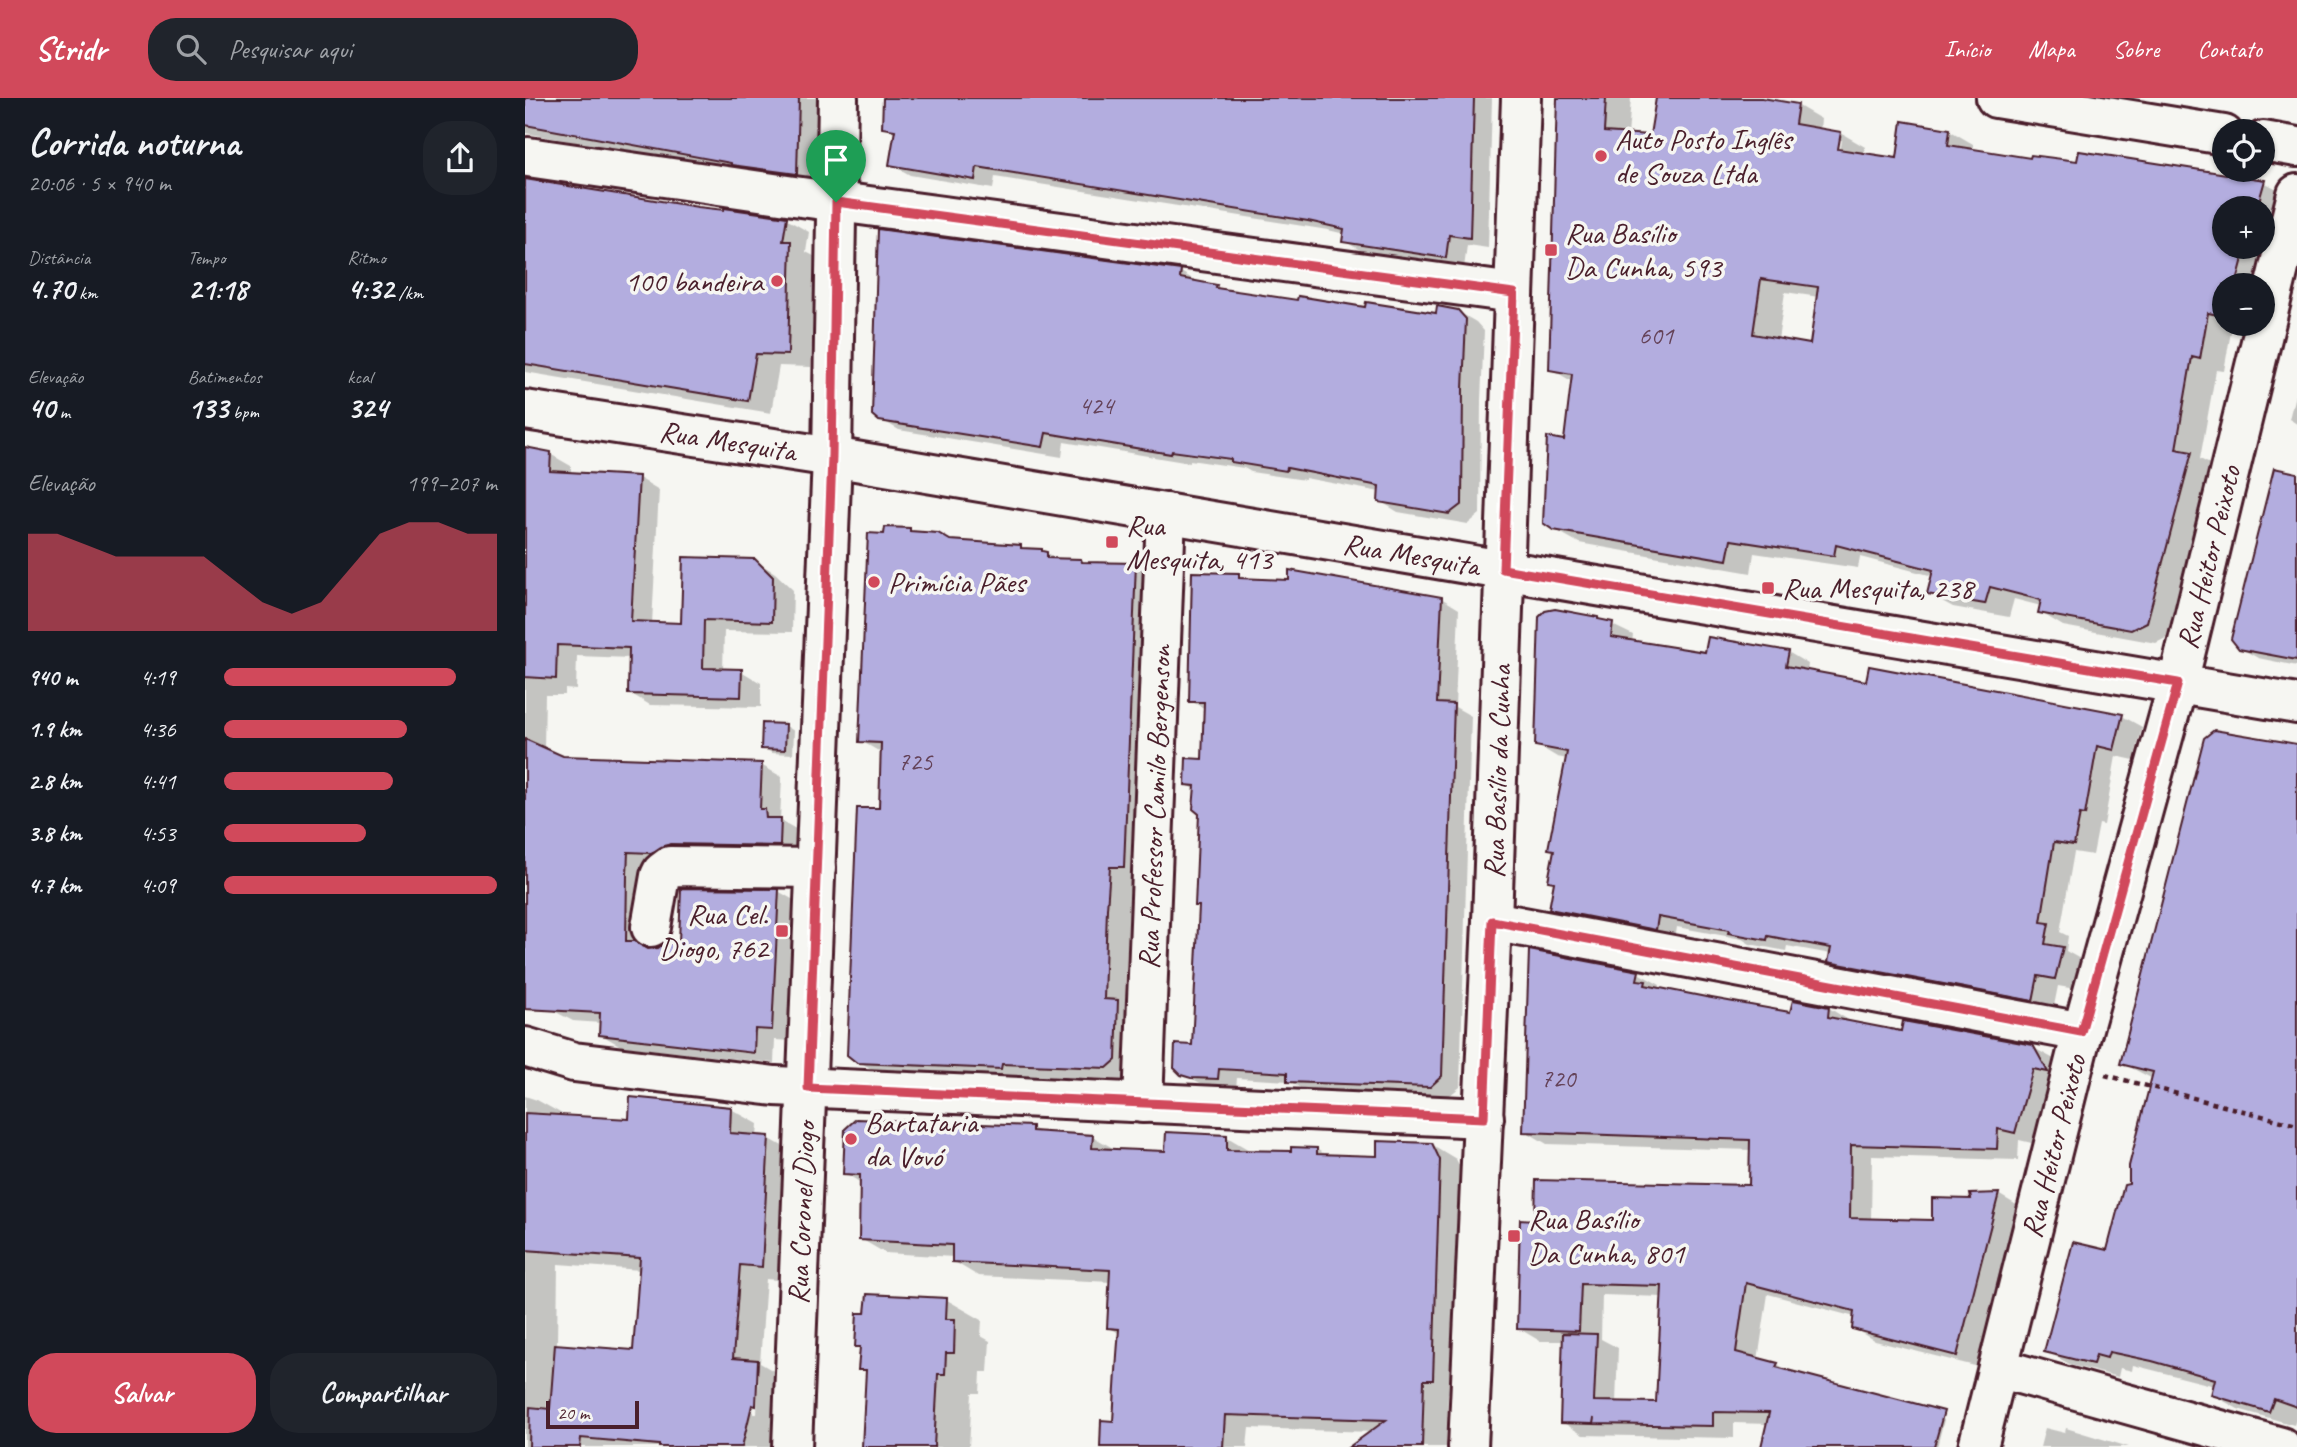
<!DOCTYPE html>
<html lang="pt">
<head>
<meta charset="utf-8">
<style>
  body { margin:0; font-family:Caveat,sans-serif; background:#20242c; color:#f1f3f6; height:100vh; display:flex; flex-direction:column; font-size:26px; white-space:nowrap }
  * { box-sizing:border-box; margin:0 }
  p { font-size:23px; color:#9ea1a6 }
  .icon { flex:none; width:38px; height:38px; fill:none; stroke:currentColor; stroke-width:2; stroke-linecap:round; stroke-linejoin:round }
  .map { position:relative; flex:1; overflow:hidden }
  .drawer { display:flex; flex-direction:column; background:#171b24; width:525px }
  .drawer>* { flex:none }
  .buttons { position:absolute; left:1687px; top:21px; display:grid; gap:14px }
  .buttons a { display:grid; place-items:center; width:63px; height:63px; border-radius:50%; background:#171b24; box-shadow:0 2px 5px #0004; font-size:35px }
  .scale { position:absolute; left:21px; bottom:18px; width:93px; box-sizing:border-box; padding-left:7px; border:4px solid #4a1f2b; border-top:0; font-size:19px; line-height:24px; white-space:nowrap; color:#4a1f2b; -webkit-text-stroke:5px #f6f6f2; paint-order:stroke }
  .pin { position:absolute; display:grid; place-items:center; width:60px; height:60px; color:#fff; margin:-72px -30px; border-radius:50% 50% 50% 0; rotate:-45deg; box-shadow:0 0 7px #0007 }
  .pin .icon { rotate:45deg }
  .round { display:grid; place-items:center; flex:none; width:74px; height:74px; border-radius:28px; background:#20242c }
  .headline { display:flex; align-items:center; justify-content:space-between; height:119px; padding:0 28px }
  h1 { font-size:38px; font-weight:700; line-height:52px }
  .metrics { display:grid; grid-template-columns:repeat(3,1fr); gap:10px; height:119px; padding:7px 28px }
  .metrics div { display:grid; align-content:center }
  .metrics b { font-size:30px; font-weight:700 }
  .metrics small { font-size:19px; font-weight:400 }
  .metrics p { font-size:19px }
  .chart { height:196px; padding:14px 28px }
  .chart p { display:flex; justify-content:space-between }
  .chart svg { width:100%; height:126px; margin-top:7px; fill:#d1495b; opacity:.7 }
  .action { display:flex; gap:14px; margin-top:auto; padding:14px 28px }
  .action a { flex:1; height:80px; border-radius:28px; background:#d1495b; color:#fff; font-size:28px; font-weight:700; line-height:80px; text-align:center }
  .action a+a { background:#20242c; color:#f1f3f6 }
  ul { padding:0 28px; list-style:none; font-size:23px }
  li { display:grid; grid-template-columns:112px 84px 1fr; align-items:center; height:52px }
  li i { height:18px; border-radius:9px; background:#d1495b }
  header { display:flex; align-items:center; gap:42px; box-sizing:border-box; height:98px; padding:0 35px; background:#d1495b; color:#fff }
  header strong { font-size:33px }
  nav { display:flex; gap:38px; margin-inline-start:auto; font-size:24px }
  .search { width:490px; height:63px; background:#20242c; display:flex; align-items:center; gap:18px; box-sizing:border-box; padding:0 24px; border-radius:28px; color:#9ea1a6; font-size:26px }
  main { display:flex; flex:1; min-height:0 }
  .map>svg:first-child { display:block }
  .shadow { fill:#0003; fill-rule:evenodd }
  .building { fill:#b3addf; stroke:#4a1f2b; stroke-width:2; fill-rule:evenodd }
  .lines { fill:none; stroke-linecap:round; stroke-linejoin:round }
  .minor-casing { stroke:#4a1f2b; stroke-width:44 }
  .path { stroke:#4a1f2b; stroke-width:4.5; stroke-dasharray:5 5; stroke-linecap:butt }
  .minor { stroke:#f6f6f2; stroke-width:38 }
  .route-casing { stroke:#fff; stroke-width:14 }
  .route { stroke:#d1495b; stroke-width:9 }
  .poi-dot { fill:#d1495b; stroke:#f6f6f2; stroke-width:2.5 }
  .labels { text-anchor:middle; stroke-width:7; stroke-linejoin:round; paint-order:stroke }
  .number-label { font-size:26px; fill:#644258 }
  .poi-label { font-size:30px; fill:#4a1f2b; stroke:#f6f6f2; text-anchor:start }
  .street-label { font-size:30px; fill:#4a1f2b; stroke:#f6f6f2 }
</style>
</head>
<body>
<header>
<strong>Stridr</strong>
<div class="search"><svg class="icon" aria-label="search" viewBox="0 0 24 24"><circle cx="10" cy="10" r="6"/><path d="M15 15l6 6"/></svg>Pesquisar aqui</div>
<nav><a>Início</a><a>Mapa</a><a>Sobre</a><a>Contato</a></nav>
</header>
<main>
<section class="drawer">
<div class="headline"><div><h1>Corrida noturna</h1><p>20:06 · 5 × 940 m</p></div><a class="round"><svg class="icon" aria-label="share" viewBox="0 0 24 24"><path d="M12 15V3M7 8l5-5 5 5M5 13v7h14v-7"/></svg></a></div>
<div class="metrics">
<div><p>Distância</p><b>4.70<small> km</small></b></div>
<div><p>Tempo</p><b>21:18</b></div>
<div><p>Ritmo</p><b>4:32<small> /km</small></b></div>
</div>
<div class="metrics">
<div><p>Elevação</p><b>40<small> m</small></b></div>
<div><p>Batimentos</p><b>133<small> bpm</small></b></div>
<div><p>kcal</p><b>324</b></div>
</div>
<div class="chart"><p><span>Elevação</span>199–207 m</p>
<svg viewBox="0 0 160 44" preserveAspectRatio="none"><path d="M0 44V10L10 10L20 14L30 18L40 18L50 18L60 18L70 26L80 34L90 38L100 34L110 22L120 10L130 6L140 6L150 10L160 10V44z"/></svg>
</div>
<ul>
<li><b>940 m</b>4:19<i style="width:85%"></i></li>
<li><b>1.9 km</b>4:36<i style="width:67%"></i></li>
<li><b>2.8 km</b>4:41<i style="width:62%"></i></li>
<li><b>3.8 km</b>4:53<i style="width:52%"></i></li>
<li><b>4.7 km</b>4:09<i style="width:100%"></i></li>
</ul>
<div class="action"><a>Salvar</a><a>Compartilhar</a></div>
</section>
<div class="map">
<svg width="1772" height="1349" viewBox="0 0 1772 1349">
  <rect width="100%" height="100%" fill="#f6f6f2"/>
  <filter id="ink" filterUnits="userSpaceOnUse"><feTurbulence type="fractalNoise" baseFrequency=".0143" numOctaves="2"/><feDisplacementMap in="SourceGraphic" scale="14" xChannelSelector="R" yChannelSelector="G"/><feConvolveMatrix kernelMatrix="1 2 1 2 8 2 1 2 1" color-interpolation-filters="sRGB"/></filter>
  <g filter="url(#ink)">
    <path class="shadow" d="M0,0H297L294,88L0,35Z
      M359,0H967L963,150L942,147L939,170L837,153L819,143L820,136L803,132L470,79L468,91L385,77L366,66L371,36L359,29Z
      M1034,0H1106L1103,38L1127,39L1133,0H1227L1272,7L1296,21L1295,32L1316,35L1340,49L1338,57L1373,62L1424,32L1448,46V52L1507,62L1739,84L1763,97L1738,187H1699V226H1728L1727,231L1707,228L1699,273L1691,272L1675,361L1691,369L1645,538L1631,545L1538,528L1515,514L1516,508L1489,501L1484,519L1428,509L1404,496L1408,478L1335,459L1333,470L1229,455L1226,475L1054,445L1029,431L1048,284L1026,271ZM1313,42H1317L1314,60H1310ZM1699,110H1738V149H1699ZM1260,194L1294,199L1286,248L1253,242Z
      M0,83L172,110L261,121L284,134L281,154L289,158L286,269L254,268L246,315L0,274Z
      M355,133L656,174L674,185L691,188L698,192L841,211L912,217L932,213L951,224L959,233L956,302L955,416L943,426L873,414L855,403V394L780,380V382L726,374L719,370L665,362V365L539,344L537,359L374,332L355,321Z
      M1772,289V326L1764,321Z
      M0,352L25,356L46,368V376L114,380L134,392L127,526L158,527L229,462L250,475L268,492L267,534L199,533L198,573H216L236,585V609L125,607L105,595L106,560L52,558L51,592L40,591V597H20L19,651L38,660L236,667L257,679L255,722L276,734L275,758L122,789L121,851L122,852L156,847L253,793L274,805L267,943L250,942L249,965L96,948L75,936L76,925L48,923L27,912L0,901Z
      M1751,372L1772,377V568L1733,560L1715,550Z
      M385,432L425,444L496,448L502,452H517L533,462H556L562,466L610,467L632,479L620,781L606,780L600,888V907L615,916L604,982L498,978V982L355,976L333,963L355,712L357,655L336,643L361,437Z
      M714,477L722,482L916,500L934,511L930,609L946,618L935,989L924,998L782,994L764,983L712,980L711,991L686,990L657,976L669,949L675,809L671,807L676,715L671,692L662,686L679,663L681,611L665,603Z
      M1073,520L1108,537L1107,544L1182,556L1263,554L1283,566L1282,574L1342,585L1597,618L1617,629L1609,662L1591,658L1579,727L1574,726L1568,757L1549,754L1535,834L1543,838L1541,853L1557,862L1550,891L1533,888L1528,913L1325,874L1305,863L1306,856L1262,848L1261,853L1225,846L1217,841L1152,829L1150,842L1046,822L1026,811L1030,785L1025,782L1031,753L1025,750L1043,661L1032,659L1012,647Z
      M261,628L269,633L268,656L247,655L238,650Z
      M1693,634L1772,649V1002L1721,985L1708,1024L1772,1046V1319L1769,1327L1713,1311L1688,1297L1690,1288L1608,1267L1607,1273L1595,1270L1593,1279L1546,1267L1521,1253L1583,1155L1606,1088L1628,981L1597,965Z
      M1113,875L1135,887L1134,892L1267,916L1304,910L1325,923V925L1377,935L1507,949L1529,961L1542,984L1511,1046L1494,1042L1493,1062L1347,1058L1346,1122L1408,1124L1447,1103L1473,1096L1495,1109L1454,1269L1350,1243L1328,1230L1330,1219L1243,1196L1233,1262L1252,1266L1266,1275L1398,1309L1419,1322L1412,1349H1238L1244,1326L1209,1325V1340L1058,1337L1037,1324L1040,1243H1015L993,1230L1012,1123L1226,1089L1227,1052L1022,1046L1000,1033ZM1077,1197L1138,1199L1133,1306L1091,1305L1093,1250L1076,1241Z
      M0,998L12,1002L39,1017L106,1023L107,1001L206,1011L233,1026L232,1039L243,1040L270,1055L264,1183L241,1181L235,1265L259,1279L254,1322L247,1349H0ZM33,1166L116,1172L110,1254L32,1248ZM231,1272H234L232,1316H228Z
      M507,1030L517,1036L567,1038L593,1053L641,1054L702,1039L726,1053L768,1055L791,1051L803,1058L853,1059L906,1046L931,1061L939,1077L932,1295H923L921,1349H827L848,1334L724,1330L722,1349H576L589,1325L595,1236L584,1229L587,1184L453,1178L428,1163L429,1159L360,1155L336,1141V1085L320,1075Z
      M422,1202L457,1222L456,1238L465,1243L463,1274H456L455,1295H447L444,1349H339L343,1275L335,1271L336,1251L332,1248Z
      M1520,1330L1540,1335L1541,1330L1604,1349H1515Z"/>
    <path class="building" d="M0,0H274L272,76L206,67V65L0,27Z
      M358,0H949L945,140L924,137L921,160L817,144L819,131L783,123L452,69L450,82L364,67L370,32L357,30Z
      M1032,0H1081L1079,34L1125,37L1131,0H1237L1273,6L1270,26L1316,34L1313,51L1372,60L1377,23L1425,31L1423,47L1505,60L1506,57L1552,63L1554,53L1740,82L1732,110H1699V149H1721L1711,187H1699V218L1683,215L1675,261L1667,259L1651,351L1667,354L1622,524L1606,532L1513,515L1516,502L1465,489L1460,506L1402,496L1408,472L1311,447L1309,458L1206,442L1202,462L1028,432L1018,425L1022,339L1039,342L1047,276L1024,272ZM1236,181L1293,189L1285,246L1228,236Z
      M0,81L173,109L199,112V110L262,119L258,143H266L263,257L231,256L223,303L0,266Z
      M353,131L656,172L655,180L692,187L691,190L772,202L773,198L840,209L841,204L911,215L912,208L933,212L941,221L938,291L937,406L924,416L853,404L854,388L762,370L761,373L706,364V361L647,353L646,356L521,335L518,349L354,323L347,317Z
      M0,349L26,354L25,373L114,378L106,523L156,525L158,459L230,461L248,479L247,524L179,522L178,570L217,571L216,599L103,596L104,550L32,547L31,581L0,579Z
      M1749,370L1772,375V562L1714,551L1706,541Z
      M360,429L385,430V433L413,435L425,442L496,447V450L517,451V453L522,454V460L556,461L557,464L611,465L599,769H585L582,811L579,901L593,902L591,962L582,970L477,966L476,971L332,965L322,957L332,710H354L356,645L334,644L343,435L359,436Z
      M764,472L917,499L912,605L929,606L917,978L905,989L762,984V975L694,971L693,981L666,980L656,977L649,970L650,946L667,947L674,808H670L674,716L668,711L670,688L660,687L661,660L677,661L679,604H664L667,474L714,475V480L764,482Z
      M1030,511L1073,519V521L1088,524L1086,539L1180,554L1183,539L1264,553L1261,568L1341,583L1344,568L1598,616L1589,652L1572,648L1560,717L1555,716L1549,747L1529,744L1516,824L1524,825L1520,846L1538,849L1530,881L1513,878L1508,903L1303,864L1306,850L1274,844L1243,838L1242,842L1203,835L1204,832L1133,819L1131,832L1024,811L1029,784L1023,783L1029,752L1023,751L1042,654L1010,648L1014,519L1020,513Z
      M237,625L261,626L260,652L236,651Z
      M1689,632L1772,646V1309L1749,1301L1744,1314L1686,1297L1690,1281L1627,1263L1584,1254L1582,1260L1571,1257L1568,1266L1519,1254L1548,1144L1582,1152L1599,1087L1604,1086V1068L1628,974L1595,966L1679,640Z
      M0,641L38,658L237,665L235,711H240L241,720H256L255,748L145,746L126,755L103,754L102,777L101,843H110L123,851L133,850L140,845H154L156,790L254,791L247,932L230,931L229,955L74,937L75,915L0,911Z
      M1004,852L1114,873L1112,882L1121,883L1120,887L1181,899L1265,914L1268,902L1304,909L1303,919L1376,933L1378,923L1508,947L1523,974L1508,971L1490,1035L1473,1031L1472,1051L1326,1047L1325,1120L1407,1122V1100L1446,1101L1445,1096L1474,1095L1432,1258L1327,1231L1329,1213L1221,1185L1211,1254L1253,1265L1251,1269L1419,1313L1409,1349H1236L1244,1315L1188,1314V1328L1068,1326L1069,1320L1068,1326L1035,1325L1038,1235L1072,1236L1069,1303L1131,1304L1137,1188L1056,1186L1054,1233L992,1231L995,1121L1010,1122L1011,1082L1224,1087L1225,1042L998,1034Z
      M105,999L206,1009L205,1035L244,1038L237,1169L215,1167L208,1260L233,1262L231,1308L227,1307L217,1349H134V1347L56,1340L55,1349H4L5,1309L25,1311L30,1246L108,1252L115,1160L0,1152V1015L104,1021Z
      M331,1021L507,1028V1033L568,1037L567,1050L615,1052L640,1053L641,1034L702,1037V1052L766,1053V1049L792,1050V1056L852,1058V1043L907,1045L915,1062L911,1187L908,1282H899L897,1349H824L861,1322L700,1317L698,1349H575L576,1322L588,1323L592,1257L594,1231L582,1230L585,1172L427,1164V1147L334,1142L335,1077L318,1076L320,1031Z
      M342,1196L422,1200L421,1221H430L429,1255H421L420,1276H413L409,1349H337L341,1272H333L335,1249H330L332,1215H340Z"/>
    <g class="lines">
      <g class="minor-casing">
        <g id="minor">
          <path d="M1471,0L1699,37"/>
          <path d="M1738,43L1772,49"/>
          <path d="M3,59L269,98L989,195"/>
          <path id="s1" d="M0,312L307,359L1772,606"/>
          <path d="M967,823L1557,934"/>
          <path d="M126,829L135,778L137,774L145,768L291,770"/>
          <path d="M0,949L49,964L250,988L959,1020"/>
          <path id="s2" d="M618,1005L641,415"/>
          <path d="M1473,1270L1756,1349"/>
          <path id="s3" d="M267,1349L307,359L313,0"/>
          <path id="s4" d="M943,1349L967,823L996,0"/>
          <path id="s5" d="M1453,1349L1557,934L1653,585L1772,96"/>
        </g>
      </g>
      <path class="path" d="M1580,977L1772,1027"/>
      <use href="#minor" class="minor"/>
    </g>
  </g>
  <g class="lines" filter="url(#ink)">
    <g class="route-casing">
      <path id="route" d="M311,104L989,195L978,471L1653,585L1556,934L967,823L959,1020L283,990L307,359Z"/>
    </g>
    <use href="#route" class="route"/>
  </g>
  <g class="poi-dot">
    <circle cx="1076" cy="58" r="7"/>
    <rect x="1019" y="145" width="14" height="14" rx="3.5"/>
    <circle cx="252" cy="183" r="7"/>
    <rect x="580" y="437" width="14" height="14" rx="3.5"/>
    <circle cx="349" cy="484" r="7"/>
    <rect x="1236" y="483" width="14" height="14" rx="3.5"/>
    <rect x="250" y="826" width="14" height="14" rx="3.5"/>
    <circle cx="326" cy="1041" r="7"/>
    <rect x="982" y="1131" width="14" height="14" rx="3.5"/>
  </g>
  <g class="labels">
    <g class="number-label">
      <text x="1131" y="246">601</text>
      <text x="571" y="316">424</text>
      <text x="390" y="672">725</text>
      <text x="1033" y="989">720</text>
    </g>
    <g class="poi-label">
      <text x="1090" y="51">Auto Posto Inglês<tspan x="1090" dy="34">de Souza Ltda</tspan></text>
      <text x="1040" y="145">Rua Basílio<tspan x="1040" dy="34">Da Cunha, 593</tspan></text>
      <text x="238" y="193" text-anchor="end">100 bandeira</text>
      <text x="601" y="437">Rua<tspan x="601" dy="34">Mesquita, 413</tspan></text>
      <text x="363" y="494">Primícia Pães</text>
      <text x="1257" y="500">Rua Mesquita, 238</text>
      <text x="243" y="826" text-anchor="end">Rua Cel.<tspan x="243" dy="34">Diogo, 762</tspan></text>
      <text x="340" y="1034">Bartataria<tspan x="340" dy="34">da Vovó</tspan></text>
      <text x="1003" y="1131">Rua Basílio<tspan x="1003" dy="34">Da Cunha, 801</tspan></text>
    </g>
    <g class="street-label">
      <text dy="10" stroke="none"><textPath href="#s1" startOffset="205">Rua Mesquita</textPath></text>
      <text dy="10" stroke="none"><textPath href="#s1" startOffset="898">Rua Mesquita</textPath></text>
      <text dy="10" stroke="none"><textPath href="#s5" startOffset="919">Rua Heitor Peixoto</textPath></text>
      <text dy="10" stroke="none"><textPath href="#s4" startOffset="676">Rua Basílio da Cunha</textPath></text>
      <text dy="10" stroke="none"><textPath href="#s2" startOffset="296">Rua Professor Camilo Bergenson</textPath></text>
      <text dy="10" stroke="none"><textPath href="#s5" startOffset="310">Rua Heitor Peixoto</textPath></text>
      <text dy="10" stroke="none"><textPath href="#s3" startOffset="234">Rua Coronel Diogo</textPath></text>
    </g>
  </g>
</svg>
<div class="buttons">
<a><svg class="icon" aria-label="locate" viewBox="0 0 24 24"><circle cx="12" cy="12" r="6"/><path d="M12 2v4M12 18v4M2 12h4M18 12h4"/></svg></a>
<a>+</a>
<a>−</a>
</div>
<div class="scale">20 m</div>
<div class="pin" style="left:311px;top:104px;background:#1e9e55"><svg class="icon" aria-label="arrive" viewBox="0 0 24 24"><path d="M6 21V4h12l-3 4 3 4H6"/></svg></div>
</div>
</main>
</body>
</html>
